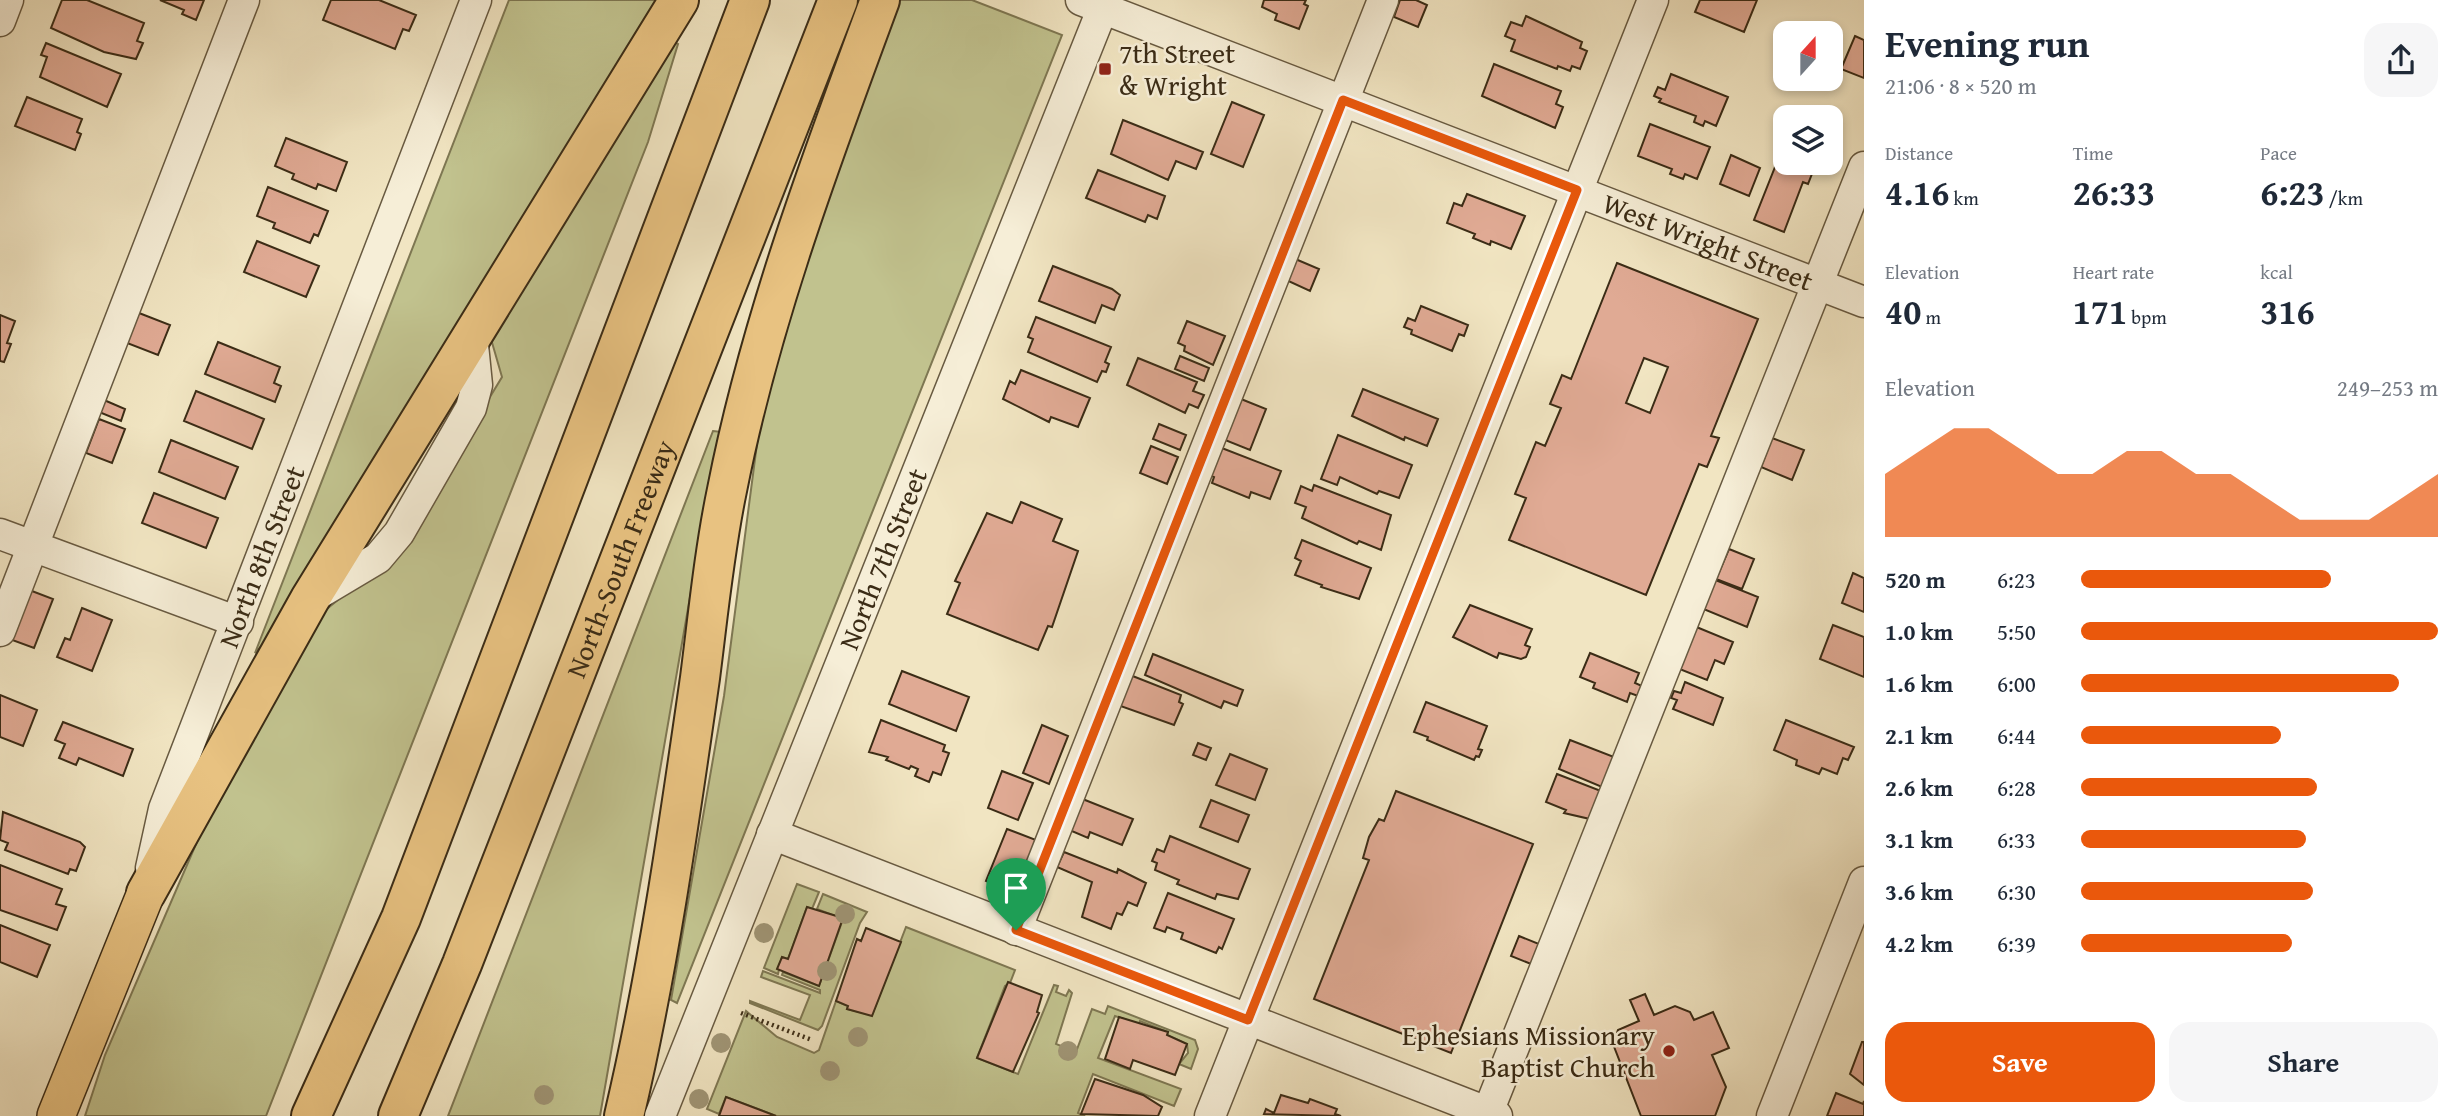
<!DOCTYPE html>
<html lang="en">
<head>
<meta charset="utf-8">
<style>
  body { margin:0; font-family:"Gentium Book Plus",serif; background:#f6f6f7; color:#1f2937; height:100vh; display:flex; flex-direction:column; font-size:26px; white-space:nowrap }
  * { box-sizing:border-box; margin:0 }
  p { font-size:23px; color:#747a83 }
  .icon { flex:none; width:38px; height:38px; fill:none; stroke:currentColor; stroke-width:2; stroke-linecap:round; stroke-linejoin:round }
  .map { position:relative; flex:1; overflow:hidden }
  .details { display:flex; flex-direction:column; background:#fff; width:595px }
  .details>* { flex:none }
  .needle { width:46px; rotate:21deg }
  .controls { position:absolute; left:1773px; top:21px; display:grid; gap:14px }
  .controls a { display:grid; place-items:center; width:70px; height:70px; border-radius:14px; background:#fff; box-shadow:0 4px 10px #0003; font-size:35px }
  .pin { position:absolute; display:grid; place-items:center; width:60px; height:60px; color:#fff; margin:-72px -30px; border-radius:50% 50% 50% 0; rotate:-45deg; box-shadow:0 0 7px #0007 }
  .pin .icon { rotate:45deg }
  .round { display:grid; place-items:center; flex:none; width:74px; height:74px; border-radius:21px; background:#f6f6f7 }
  .headline { display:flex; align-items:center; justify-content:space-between; height:119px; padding:0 21px }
  h1 { font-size:38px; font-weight:700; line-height:52px }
  .metrics { display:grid; grid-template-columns:repeat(3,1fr); gap:10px; height:119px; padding:7px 21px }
  .metrics div { display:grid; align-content:center }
  .metrics b { font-size:35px; font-weight:700 }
  .metrics small { font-size:19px; font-weight:400 }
  .metrics p { font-size:19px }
  .chart { height:196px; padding:14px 21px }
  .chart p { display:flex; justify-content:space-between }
  .chart svg { width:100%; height:126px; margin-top:7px; fill:#ea580c; opacity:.7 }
  .action { display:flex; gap:14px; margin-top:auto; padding:14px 21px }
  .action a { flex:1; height:80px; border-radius:21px; background:#ea580c; color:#fff; font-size:28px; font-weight:700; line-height:80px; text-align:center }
  .action a+a { background:#f6f6f7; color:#1f2937 }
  ul { padding:0 21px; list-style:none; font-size:23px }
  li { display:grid; grid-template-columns:112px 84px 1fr; align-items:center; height:52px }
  li i { height:18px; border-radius:9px; background:#ea580c }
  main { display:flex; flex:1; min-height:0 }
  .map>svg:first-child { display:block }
  .green { fill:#c1c28e; stroke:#7e7752; stroke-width:2 }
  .building { fill:#e0aa94; stroke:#3b2c16; stroke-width:2; fill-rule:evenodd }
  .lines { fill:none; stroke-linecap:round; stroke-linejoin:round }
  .minor-casing { stroke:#685a41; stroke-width:33 }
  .major-casing { stroke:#3b2c16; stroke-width:40 }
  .highway-casing { stroke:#3b2c16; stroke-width:42 }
  .path { stroke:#3b2c16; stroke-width:4.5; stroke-dasharray:2 3.5; stroke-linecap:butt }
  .minor { stroke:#f6eed7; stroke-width:30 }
  .major { stroke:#e8c281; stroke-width:37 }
  .highway { stroke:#e8c281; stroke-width:38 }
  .tree { fill:#9f9474 }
  .route-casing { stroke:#fff; stroke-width:14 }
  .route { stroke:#ea580c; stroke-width:9 }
  .poi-dot { fill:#8f2418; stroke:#f6eed7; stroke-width:2.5 }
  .labels { text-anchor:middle; stroke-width:5; stroke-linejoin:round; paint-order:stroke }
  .poi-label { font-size:28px; fill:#3b2c16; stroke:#f6eed7; text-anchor:start }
  .street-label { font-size:28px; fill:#3b2c16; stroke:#f6eed7 }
</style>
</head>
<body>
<main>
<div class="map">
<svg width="1864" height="1116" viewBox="0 0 1864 1116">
  <rect width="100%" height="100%" fill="#f1e5c2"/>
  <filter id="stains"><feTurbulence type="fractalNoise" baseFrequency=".00286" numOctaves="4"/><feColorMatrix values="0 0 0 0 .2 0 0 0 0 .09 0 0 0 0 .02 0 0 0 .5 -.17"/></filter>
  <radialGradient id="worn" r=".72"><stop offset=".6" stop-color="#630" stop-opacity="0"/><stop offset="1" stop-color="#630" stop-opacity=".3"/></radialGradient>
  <path class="green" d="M509,0H656L267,640L255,653Z
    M896,0H972L1062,35L677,1003L671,1000L724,696L763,398L779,331Z
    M674,42L678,44L648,142L266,1116H85L105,1055L212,807L322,613L396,552L502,377L491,339Z
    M713,431L722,432L707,499L600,1116H448Z
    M797,884L819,892L812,909L807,907L788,959L782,957L778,974L764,968Z
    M823,894L867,912L860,923L822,1026L818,1030L750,1003V1001L800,1020L810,995L761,977L763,971L820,993V990L782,975L783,972L819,986L843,919L817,909Z
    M906,927L1015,970L1010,983L1005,986L977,1058L1018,1074L1054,985L1058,986L1056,992L1066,996L1069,990L1072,993L1056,1044L1076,1052L1092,1009L1105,1014L1108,1006L1195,1040L1198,1049L1191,1069L1179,1064L1188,1053L1187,1044L1167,1035L1168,1032L1140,1021L1139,1024L1115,1016L1098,1058L1181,1089L1174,1106L1093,1074L1078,1113L1085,1116H776L726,1097L719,1114L707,1109L746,1011L777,1037L814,1053L819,1050L836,1001L848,1006L847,1009L872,1015Z"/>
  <path class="building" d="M62,0H87L144,23L137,41L143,43L136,59L104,52L51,28Z
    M160,0H204L196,20L182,14L184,10Z
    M331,0H379L416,15L409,31L403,29L395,49L323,20Z
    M1264,0H1306L1304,4L1308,6L1299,29L1275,20L1277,14L1262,7Z
    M1400,0H1416L1427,5L1418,27L1394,17Z
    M1700,0H1757L1744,32L1695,12Z
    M1526,16L1582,42L1580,48L1587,51L1580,69L1572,66L1570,71L1558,66L1557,69L1511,51L1515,40L1505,36L1511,22L1522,26Z
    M1855,36L1864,40V78L1841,69Z
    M46,43L121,74L107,107L40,77L47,57L41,55Z
    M1494,64L1561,91L1556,104L1563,107L1555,128L1482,96Z
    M1671,74L1728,97L1716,126L1705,121L1703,126L1694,122L1696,116L1659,102L1661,99L1654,96L1658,87L1665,90Z
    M27,97L82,119L77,132L81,134L75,150L15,126Z
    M1232,102L1264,115L1243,167L1211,154Z
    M1123,120L1203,152L1196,169L1176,161L1168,180L1111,154Z
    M1650,124L1710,147L1697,179L1685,174L1683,179L1670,174L1672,169L1638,156Z
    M286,138L347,162L336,191L318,184L316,189L292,179L294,174L275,166Z
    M1731,155L1760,168L1749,196L1720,184Z
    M1779,157L1785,159V163L1815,166L1808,184L1803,182L1784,232L1754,220Z
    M1098,170L1165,196L1157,219L1148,215L1145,222L1086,198Z
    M268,187L328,211L318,236L314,234L310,243L273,228L275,223L257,216Z
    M1467,194L1525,216L1511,249L1491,241L1490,245L1473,238L1475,234L1447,223L1454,203L1462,206Z
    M257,241L319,266L306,297L244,272Z
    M1293,258L1319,269L1310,291L1284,279Z
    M1617,263L1758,319L1711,436L1719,438L1707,467L1699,464L1646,595L1509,540L1526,498L1515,494L1536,442L1545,446L1561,408L1550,404L1562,375L1571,379ZM1644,358L1668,367L1650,413L1626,403Z
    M1053,266L1112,289L1120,295L1114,310L1102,305L1095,323L1039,301Z
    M1421,306L1468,325L1464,336L1459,334L1452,351L1411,334L1412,330L1404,327L1408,318L1415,321Z
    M139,313L170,325L158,355L127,343Z
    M0,315L15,321L7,343L11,344L4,362L0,361Z
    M1036,317L1111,347L1105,362L1109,364L1106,372L1102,371L1097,382L1028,352L1033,339L1028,337Z
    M1187,321L1225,336L1213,365L1184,351L1185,346L1178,343Z
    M218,342L280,367L274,383L281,386L275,402L205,374Z
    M1180,356L1209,368L1204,381L1175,369Z
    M1138,358L1197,382L1193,391L1204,395L1198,408L1189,404L1185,413L1127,385Z
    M1021,370L1090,398L1078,427L1051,417L1049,422L1003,399L1010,381L1015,384Z
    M1363,389L1438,419L1427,446L1405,437L1404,440L1352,416Z
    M196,391L264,419L252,449L184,421Z
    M1236,397L1266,409L1250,450L1220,438Z
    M104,400L125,409L121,421L99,412Z
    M99,419L125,429L112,463L86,453Z
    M1159,424L1186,435L1180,450L1153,439Z
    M1338,435L1412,465L1399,498L1379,491L1377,494L1340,477L1337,485L1321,479Z
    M1772,438L1804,450L1792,480L1761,467Z
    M171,440L238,467L225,499L159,472Z
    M1214,445L1281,471L1270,499L1251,492L1249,498L1212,483L1214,477L1203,473Z
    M1151,446L1178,457L1167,484L1140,473Z
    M1314,485L1391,515L1381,550L1359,541L1357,544L1302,518L1306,507L1295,503L1301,486L1312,491Z
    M154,493L218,518L206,548L142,523Z
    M1021,502L1062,519L1053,541L1078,551L1052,627L1048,626L1038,650L947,614L960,583L955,581L987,513L1012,523Z
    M1302,540L1371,568L1359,599L1321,587L1322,585L1295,575L1301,561L1295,558Z
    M1729,549L1754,559L1742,589L1716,579Z
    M1853,573L1864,578V612L1842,603Z
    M1713,579L1758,597L1747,627L1701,608Z
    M24,588L53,599L34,648L4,637Z
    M1470,605L1532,629L1525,645L1530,647L1526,657L1521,659L1499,653L1497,658L1453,637Z
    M82,608L112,620L92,671L57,657L65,638L70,640Z
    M1833,625L1864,637V677L1820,659Z
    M1694,626L1733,642L1724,664L1715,660L1707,680L1677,668Z
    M1590,653L1639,673L1635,683L1642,686L1638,696L1630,693L1627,702L1593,688L1595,683L1580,677Z
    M1153,654L1243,690L1237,706L1224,701L1221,708L1145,675Z
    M902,671L969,697L956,731L889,704Z
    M1125,673L1181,695L1179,702L1183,704L1174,725L1112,703Z
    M1685,682L1723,698L1713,725L1673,709L1677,700L1671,698L1674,691L1681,693Z
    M0,695L37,710L23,746L0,737Z
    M1426,702L1487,726L1478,749L1482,750L1479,757L1476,756L1474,760L1427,740L1428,737L1414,732Z
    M881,720L945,745L943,751L949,753L941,775L933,772L929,782L915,776L918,769L911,766L909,769L886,760L888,757L869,752Z
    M1786,720L1854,747L1848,760L1843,758L1837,774L1822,768L1819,774L1796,765L1797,760L1774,750Z
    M63,722L133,749L123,776L79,758L76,765L59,758L65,744L55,740Z
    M1042,725L1068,736L1049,784L1023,773Z
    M1570,740L1614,757L1602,787L1559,769Z
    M1198,743L1211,748L1206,760L1193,755Z
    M1230,754L1267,769L1255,800L1216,785Z
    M1002,771L1033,783L1018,820L988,808Z
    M1557,774L1601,791L1590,819L1564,813L1566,810L1546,802Z
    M1396,791L1533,844L1451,1053L1314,999L1369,860L1363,858L1369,837L1379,819L1384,821Z
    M1080,798L1133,819L1122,845L1090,832L1088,838L1067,829Z
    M1211,800L1249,815L1238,842L1200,827Z
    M3,812L80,842L85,847L76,871L70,869L68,874L5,850L8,843L0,840Z
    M1007,829L1036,840L1015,893L986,881Z
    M1170,836L1250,869L1238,899L1217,894L1215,899L1177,884L1179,880L1155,870L1157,863L1152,861L1157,849L1164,852Z
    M1064,852L1117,873L1118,869L1146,883L1137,906L1128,902L1122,915L1117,913L1111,929L1082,917L1092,882L1057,867Z
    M0,865L62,889L56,904L66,907L57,930L0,910Z
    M1168,893L1234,919L1222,949L1219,947L1216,953L1181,939L1183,933L1167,927L1165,932L1154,928Z
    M807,907L843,918L819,986L777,969L782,957L788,959Z
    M0,925L50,945L37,977L0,962Z
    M866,928L901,942L872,1016L847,1009L848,1006L836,1001L857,939L861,941Z
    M1519,936L1539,944L1531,964L1511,956Z
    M1008,982L1042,995L1037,1012L1039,1013L1013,1072L977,1058Z
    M1645,994L1654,1015L1675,1006L1690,1012L1694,1020L1713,1012L1729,1048L1712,1055L1726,1087L1715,1116H1641L1613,1044L1618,1030L1639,1021L1630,1000Z
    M1119,1017L1168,1032L1167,1035L1187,1044L1175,1075L1133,1060L1130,1069L1105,1059Z
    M1862,1042H1864V1085L1850,1074Z
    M1095,1079L1143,1095L1162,1107L1158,1116L1081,1114Z
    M1836,1093L1863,1104L1864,1101V1116H1827Z
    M1281,1095L1308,1103L1310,1099L1337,1109L1335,1114L1341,1116L1264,1114L1266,1109L1274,1113Z
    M726,1097L776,1116H719Z"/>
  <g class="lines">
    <g class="minor-casing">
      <g id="minor">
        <path id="s1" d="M1081,0L1864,302"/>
        <path d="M0,21L8,0"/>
        <path d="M0,534L238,622"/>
        <path d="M311,598L378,558L399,533L471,408L477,385L472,335"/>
        <path d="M0,631L244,0"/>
        <path d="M772,834L1497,1116"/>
        <path id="s2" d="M151,868L164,809L476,0"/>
        <path d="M1016,930L1383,0"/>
        <path d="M1488,1112L1864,167"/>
        <path id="s3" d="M660,1116L1106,0"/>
        <path d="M1210,1116L1653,0"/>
        <path d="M1772,1116L1864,882"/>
      </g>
    </g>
    <g class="major-casing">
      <path id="major" d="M56,1116L146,893"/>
    </g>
    <g class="highway-casing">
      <g id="highway">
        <path d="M146,893L310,599L679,0"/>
        <path d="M311,1116L401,918L750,0"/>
        <path id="s4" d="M398,1116L462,964L838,0"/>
        <path d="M624,1116C658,972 679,824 700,678C708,616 714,552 727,490C760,322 821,160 880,0"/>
      </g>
    </g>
    <path class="path" d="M741,1013L812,1040"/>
    <use href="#minor" class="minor"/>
    <use href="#major" class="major"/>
    <use href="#highway" class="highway"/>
  </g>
  <g class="tree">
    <circle cx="845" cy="914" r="10"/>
    <circle cx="764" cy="933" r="10"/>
    <circle cx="827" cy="971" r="10"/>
    <circle cx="858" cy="1037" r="10"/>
    <circle cx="721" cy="1043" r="10"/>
    <circle cx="1068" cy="1051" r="10"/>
    <circle cx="830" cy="1071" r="10"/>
    <circle cx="544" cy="1095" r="10"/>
    <circle cx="699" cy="1099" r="10"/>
  </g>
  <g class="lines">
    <g class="route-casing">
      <path id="route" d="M1343,100L1577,190L1248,1020L1016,930Z"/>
    </g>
    <use href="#route" class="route"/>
  </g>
  <g class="poi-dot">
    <rect x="1098" y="62" width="14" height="14" rx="3.5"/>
    <circle cx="1669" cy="1051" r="7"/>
  </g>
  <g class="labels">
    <g class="poi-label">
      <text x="1119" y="63">7th Street<tspan x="1119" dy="32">&amp; Wright</tspan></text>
      <text x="1655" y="1045" text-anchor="end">Ephesians Missionary<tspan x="1655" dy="32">Baptist Church</tspan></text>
    </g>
    <g class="street-label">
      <text dy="10" stroke="none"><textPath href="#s1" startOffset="672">West Wright Street</textPath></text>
      <text dy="10" stroke="none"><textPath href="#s2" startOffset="331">North 8th Street</textPath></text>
      <text dy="10" stroke="none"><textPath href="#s3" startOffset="600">North 7th Street</textPath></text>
      <text dy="10" stroke="none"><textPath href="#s4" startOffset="600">North-South Freeway</textPath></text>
    </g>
  </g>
  <rect width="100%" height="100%" filter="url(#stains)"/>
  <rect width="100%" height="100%" fill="url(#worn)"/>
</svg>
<div class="controls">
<a><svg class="needle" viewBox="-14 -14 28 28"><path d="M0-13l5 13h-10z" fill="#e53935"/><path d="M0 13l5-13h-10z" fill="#747a83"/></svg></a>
<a><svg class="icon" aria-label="layers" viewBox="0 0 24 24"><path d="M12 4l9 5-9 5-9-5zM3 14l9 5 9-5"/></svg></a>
</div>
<div class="pin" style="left:1016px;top:930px;background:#1e9e55"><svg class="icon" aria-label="arrive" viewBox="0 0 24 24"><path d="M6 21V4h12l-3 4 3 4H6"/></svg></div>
</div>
<section class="details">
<div class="headline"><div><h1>Evening run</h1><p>21:06 · 8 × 520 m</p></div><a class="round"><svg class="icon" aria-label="share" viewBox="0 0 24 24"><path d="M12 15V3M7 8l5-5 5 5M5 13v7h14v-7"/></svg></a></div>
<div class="metrics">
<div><p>Distance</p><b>4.16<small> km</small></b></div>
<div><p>Time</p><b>26:33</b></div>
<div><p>Pace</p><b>6:23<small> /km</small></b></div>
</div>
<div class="metrics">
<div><p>Elevation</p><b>40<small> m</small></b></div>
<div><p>Heart rate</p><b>171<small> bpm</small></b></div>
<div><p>kcal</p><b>316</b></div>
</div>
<div class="chart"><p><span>Elevation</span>249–253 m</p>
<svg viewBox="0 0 160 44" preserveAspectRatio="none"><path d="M0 44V22L10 14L20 6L30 6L40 14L50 22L60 22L70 14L80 14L90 22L100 22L110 30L120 38L130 38L140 38L150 30L160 22V44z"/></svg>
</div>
<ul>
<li><b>520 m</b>6:23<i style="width:70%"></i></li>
<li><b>1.0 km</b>5:50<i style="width:100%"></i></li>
<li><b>1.6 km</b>6:00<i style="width:89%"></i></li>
<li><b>2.1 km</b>6:44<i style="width:56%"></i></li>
<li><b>2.6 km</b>6:28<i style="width:66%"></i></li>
<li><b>3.1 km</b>6:33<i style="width:63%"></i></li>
<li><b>3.6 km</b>6:30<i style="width:65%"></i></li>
<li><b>4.2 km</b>6:39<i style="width:59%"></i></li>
</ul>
<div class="action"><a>Save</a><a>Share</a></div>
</section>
</main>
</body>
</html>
